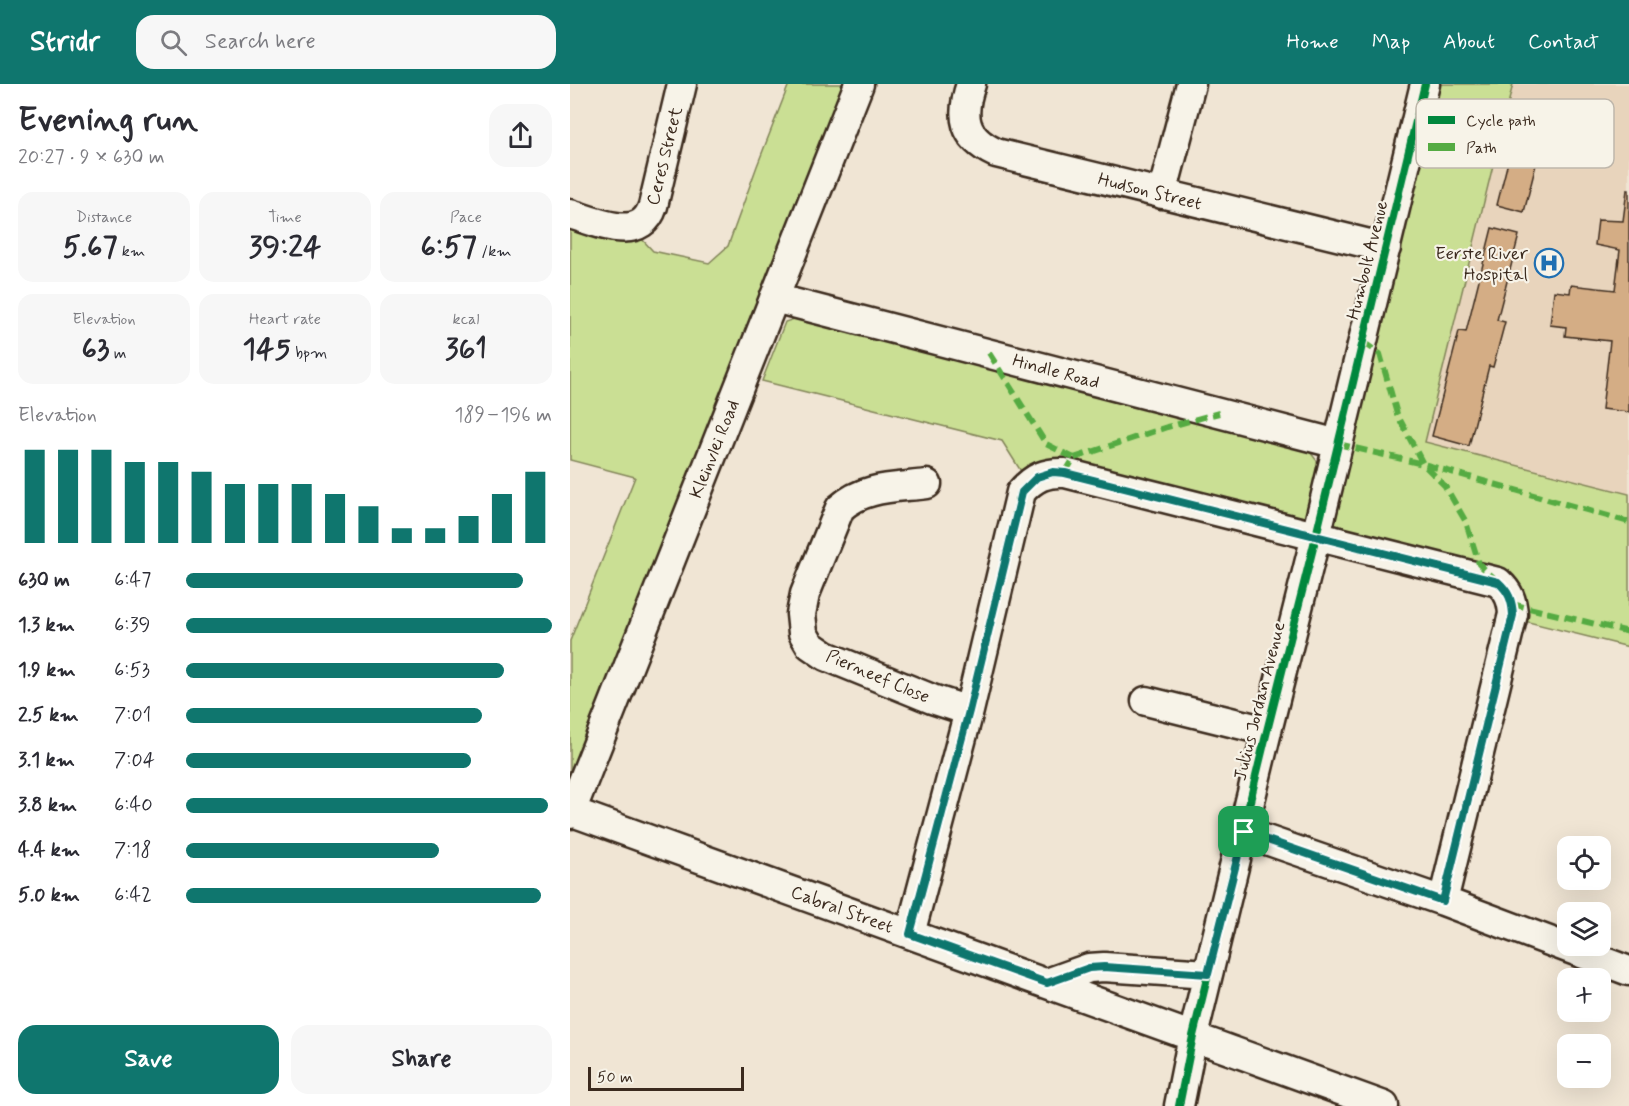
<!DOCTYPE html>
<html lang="en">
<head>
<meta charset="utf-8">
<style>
  body { margin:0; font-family:Mynerve,sans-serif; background:#f7f7f7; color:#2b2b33; height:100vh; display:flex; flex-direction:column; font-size:22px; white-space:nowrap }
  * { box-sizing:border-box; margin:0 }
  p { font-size:20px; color:#7c7c81 }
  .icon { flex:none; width:33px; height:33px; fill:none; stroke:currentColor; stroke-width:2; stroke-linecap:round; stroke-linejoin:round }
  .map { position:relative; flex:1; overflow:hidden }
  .details { display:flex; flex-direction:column; background:#fff; width:570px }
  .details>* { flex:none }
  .fabs { position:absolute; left:987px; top:752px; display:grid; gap:12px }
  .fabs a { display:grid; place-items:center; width:54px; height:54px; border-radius:12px; background:#fff; box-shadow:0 6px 24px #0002; font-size:30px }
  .scale { position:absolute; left:18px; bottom:15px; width:156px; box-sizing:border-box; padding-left:6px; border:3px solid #3b2a1e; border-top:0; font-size:16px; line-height:21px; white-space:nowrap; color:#3b2a1e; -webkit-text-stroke:4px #f7f3e8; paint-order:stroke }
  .pin { position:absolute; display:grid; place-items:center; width:51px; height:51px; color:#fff; margin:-26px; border-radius:12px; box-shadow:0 3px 9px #0006 }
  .round { display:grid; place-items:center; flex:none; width:63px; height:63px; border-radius:18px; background:#f7f7f7 }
  .head { display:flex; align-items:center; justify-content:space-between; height:102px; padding:0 18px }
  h1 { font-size:33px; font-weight:700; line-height:45px }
  .stats { display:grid; grid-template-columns:repeat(3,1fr); gap:9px; height:102px; padding:6px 18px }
  .stats div { display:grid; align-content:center; border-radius:15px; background:#f7f7f7; text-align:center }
  .stats b { font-size:30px; font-weight:700 }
  .stats small { font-size:16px; font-weight:400 }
  .stats p { font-size:16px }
  .chart { height:168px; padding:12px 18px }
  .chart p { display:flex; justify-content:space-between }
  .chart svg { width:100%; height:108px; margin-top:6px; stroke:#0f766e; stroke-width:6 }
  .action { display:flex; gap:12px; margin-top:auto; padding:12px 18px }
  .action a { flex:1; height:69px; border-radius:18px; background:#0f766e; color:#fff; font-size:24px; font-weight:700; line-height:69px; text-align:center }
  .action a+a { background:#f7f7f7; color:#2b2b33 }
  ul { padding:0 18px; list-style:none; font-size:20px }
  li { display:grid; grid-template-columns:96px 72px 1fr; align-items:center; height:45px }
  li i { height:15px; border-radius:8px; background:#0f766e }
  header { display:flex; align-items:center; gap:36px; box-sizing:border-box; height:84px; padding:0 30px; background:#0f766e; color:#fff }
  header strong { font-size:28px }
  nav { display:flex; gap:33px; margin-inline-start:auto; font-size:21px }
  .search { width:420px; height:54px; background:#f7f7f7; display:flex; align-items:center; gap:15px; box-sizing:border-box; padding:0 21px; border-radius:18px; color:#7c7c81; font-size:22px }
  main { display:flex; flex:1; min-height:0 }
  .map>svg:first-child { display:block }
  .built { fill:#e8d4bc }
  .green { fill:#cadf94; stroke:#828459; stroke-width:1.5 }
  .building { fill:#d4ad85; stroke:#3b2a1e; stroke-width:1.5 }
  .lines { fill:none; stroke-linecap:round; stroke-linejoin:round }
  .minor-casing { stroke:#3b2a1e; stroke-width:33 }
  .minor { stroke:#f7f3e8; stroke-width:28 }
  .quiet { stroke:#55ab43; stroke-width:6; stroke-dasharray:12 6; stroke-linecap:butt }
  .cycleway-casing { stroke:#f7f3e8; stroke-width:11 }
  .cycleway { stroke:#00873e; stroke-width:8 }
  .route-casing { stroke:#fff; stroke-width:12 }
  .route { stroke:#0f766e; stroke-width:8 }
  .labels { text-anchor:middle; stroke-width:4.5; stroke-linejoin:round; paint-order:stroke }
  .street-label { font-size:18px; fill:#3b2a1e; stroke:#f7f3e8 }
  .poi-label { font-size:18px; fill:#3b2a1e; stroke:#f7f3e8; text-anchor:end }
  .key { fill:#f7f3e8; stroke:#bfb7ab; stroke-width:1.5 }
  .key-label { font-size:16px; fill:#3b2a1e }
</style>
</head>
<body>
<header>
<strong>Stridr</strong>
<div class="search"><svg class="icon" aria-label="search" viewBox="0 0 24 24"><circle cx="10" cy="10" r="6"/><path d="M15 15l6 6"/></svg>Search here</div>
<nav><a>Home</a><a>Map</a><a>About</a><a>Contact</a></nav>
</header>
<main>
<section class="details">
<div class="head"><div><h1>Evening run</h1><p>20:27 · 9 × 630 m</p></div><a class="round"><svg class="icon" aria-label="share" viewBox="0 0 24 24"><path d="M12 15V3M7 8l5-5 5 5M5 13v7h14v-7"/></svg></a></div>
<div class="stats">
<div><p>Distance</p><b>5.67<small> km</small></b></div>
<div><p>Time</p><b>39:24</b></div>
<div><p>Pace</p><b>6:57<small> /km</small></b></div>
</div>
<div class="stats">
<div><p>Elevation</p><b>63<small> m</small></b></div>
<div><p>Heart rate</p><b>145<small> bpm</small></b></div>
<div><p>kcal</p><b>361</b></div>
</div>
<div class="chart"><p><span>Elevation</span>189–196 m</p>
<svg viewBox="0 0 160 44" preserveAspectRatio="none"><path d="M5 44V6M15 44V6M25 44V6M35 44V11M45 44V11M55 44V15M65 44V20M75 44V20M85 44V20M95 44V24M105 44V29M115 44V38M125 44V38M135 44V33M145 44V24M155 44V15"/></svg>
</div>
<ul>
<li><b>630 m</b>6:47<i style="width:92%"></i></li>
<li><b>1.3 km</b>6:39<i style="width:100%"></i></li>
<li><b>1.9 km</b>6:53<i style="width:87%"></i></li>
<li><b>2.5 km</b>7:01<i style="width:81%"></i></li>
<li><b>3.1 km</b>7:04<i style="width:78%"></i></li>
<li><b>3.8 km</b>6:40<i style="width:99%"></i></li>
<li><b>4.4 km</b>7:18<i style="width:69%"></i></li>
<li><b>5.0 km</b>6:42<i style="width:97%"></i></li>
</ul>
<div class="action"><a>Save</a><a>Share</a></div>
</section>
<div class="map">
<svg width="1059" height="1022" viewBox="0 0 1059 1022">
  <rect width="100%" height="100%" fill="#f0e5d4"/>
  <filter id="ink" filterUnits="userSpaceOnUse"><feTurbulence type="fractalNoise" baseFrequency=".0167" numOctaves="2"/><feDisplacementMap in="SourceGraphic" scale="12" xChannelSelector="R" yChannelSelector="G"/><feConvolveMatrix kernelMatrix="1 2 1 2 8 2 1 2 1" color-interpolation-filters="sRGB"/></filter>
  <g filter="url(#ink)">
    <path class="built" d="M943,0H1059V410L855,358Z"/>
    <path class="green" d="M219,0H276L0,692V557L65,393L0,376V138L69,152L83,167L139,179L158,162L187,82Z
      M865,0H943L855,358L1059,410V563L950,536L949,518L765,445L763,440Z
      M227,234L737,364L747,377L750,385L736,437L454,392L432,357L192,297L215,238Z"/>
    <path class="building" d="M945,50L972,57L954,128L927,121Z
      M1057,106H1059V328L1032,325L1040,257L995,252L996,243L980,241L984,207L1000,209L1001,201L1045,206L1050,166L1025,161L1028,136L1053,137Z
      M922,144L949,151L927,236L935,238L923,283L919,282L899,362L862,352L889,247L896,248Z"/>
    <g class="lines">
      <g class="minor-casing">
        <path id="minor" d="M401,0C390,32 393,54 426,69L816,164
          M592,110L621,0
          M0,130C27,138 71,160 83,122L112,0
          M204,214L768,360
          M357,400C326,404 294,402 270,424L235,510L231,530L233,549L240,561L256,572L362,615L399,627
          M576,617L697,647
          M0,727L814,1022
          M0,730L289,0
          M673,748L873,817L1059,887
          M340,850L399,627L451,408C464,393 476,388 495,389L928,498C939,508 942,516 943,530L873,817
          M477,899L519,884L534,883L638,890
          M609,1022L623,952L697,647L746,452L855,0"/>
      </g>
      <use href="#minor" class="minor"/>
      <path class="quiet" d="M793,258L810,270L827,330L853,380L875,402L896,438L909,480L924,494
        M419,269L476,360L504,374
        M768,360L853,380L1059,438
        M495,389L504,374L597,343L649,329
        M942,520L1059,548"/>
      <g class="cycleway-casing">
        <path id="cycleway" d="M340,850L399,627L451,408C464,393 476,388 495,389L928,498C939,508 942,516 943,530L873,817
          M609,1022L623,952L697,647L746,452L855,0"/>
      </g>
      <use href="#cycleway" class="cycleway"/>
    </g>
  </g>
  <g class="lines" filter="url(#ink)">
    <g class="route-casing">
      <path id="route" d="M483,388L495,389L928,498C939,508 942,516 943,531L873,817L674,748L638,890L534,883L519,884L477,899L340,850L399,627L452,408L467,393Z"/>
    </g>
    <use href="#route" class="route"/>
  </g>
  <defs>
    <g id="hospital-ring" transform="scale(1.5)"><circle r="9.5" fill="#f7f3e8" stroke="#1f6fb2" stroke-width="1.5"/><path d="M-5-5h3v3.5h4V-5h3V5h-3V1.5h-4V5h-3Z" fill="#1f6fb2"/></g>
  </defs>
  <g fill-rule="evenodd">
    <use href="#hospital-ring" x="979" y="179"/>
  </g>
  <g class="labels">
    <g class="street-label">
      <text transform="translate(94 72) rotate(-76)" y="6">Ceres Street</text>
      <text transform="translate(580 107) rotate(14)" y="6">Hudson Street</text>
      <text transform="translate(797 176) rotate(-76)" y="6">Humbolt Avenue</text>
      <text transform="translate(486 287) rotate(15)" y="6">Hindle Road</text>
      <text transform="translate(144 365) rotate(-68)" y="6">Kleinvlei Road</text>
      <text transform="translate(308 592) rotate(23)" y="6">Pierneef Close</text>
      <text transform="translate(689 617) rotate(-76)" y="6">Julius Jordan Avenue</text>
      <text transform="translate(272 825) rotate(20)" y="6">Cabral Street</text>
    </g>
    <g class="poi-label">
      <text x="958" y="175">Eerste River<tspan x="958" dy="21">Hospital</tspan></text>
    </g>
  </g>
  <rect x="846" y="15" width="198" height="69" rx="9" class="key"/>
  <rect x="858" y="32" width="27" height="8" fill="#00873e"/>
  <rect x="858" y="59" width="27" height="8" fill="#55ab43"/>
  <g class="key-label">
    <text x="896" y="42">Cycle path</text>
    <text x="896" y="69">Path</text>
  </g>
</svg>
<div class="fabs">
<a><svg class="icon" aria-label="locate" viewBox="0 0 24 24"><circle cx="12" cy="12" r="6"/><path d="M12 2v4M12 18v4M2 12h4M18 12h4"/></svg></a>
<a><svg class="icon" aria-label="layers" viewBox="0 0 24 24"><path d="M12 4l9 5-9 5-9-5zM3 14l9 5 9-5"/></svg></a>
<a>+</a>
<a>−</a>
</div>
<div class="scale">50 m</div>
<div class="pin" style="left:674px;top:748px;background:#1e9e55"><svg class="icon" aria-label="arrive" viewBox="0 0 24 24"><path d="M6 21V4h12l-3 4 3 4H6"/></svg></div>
</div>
</main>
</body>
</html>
